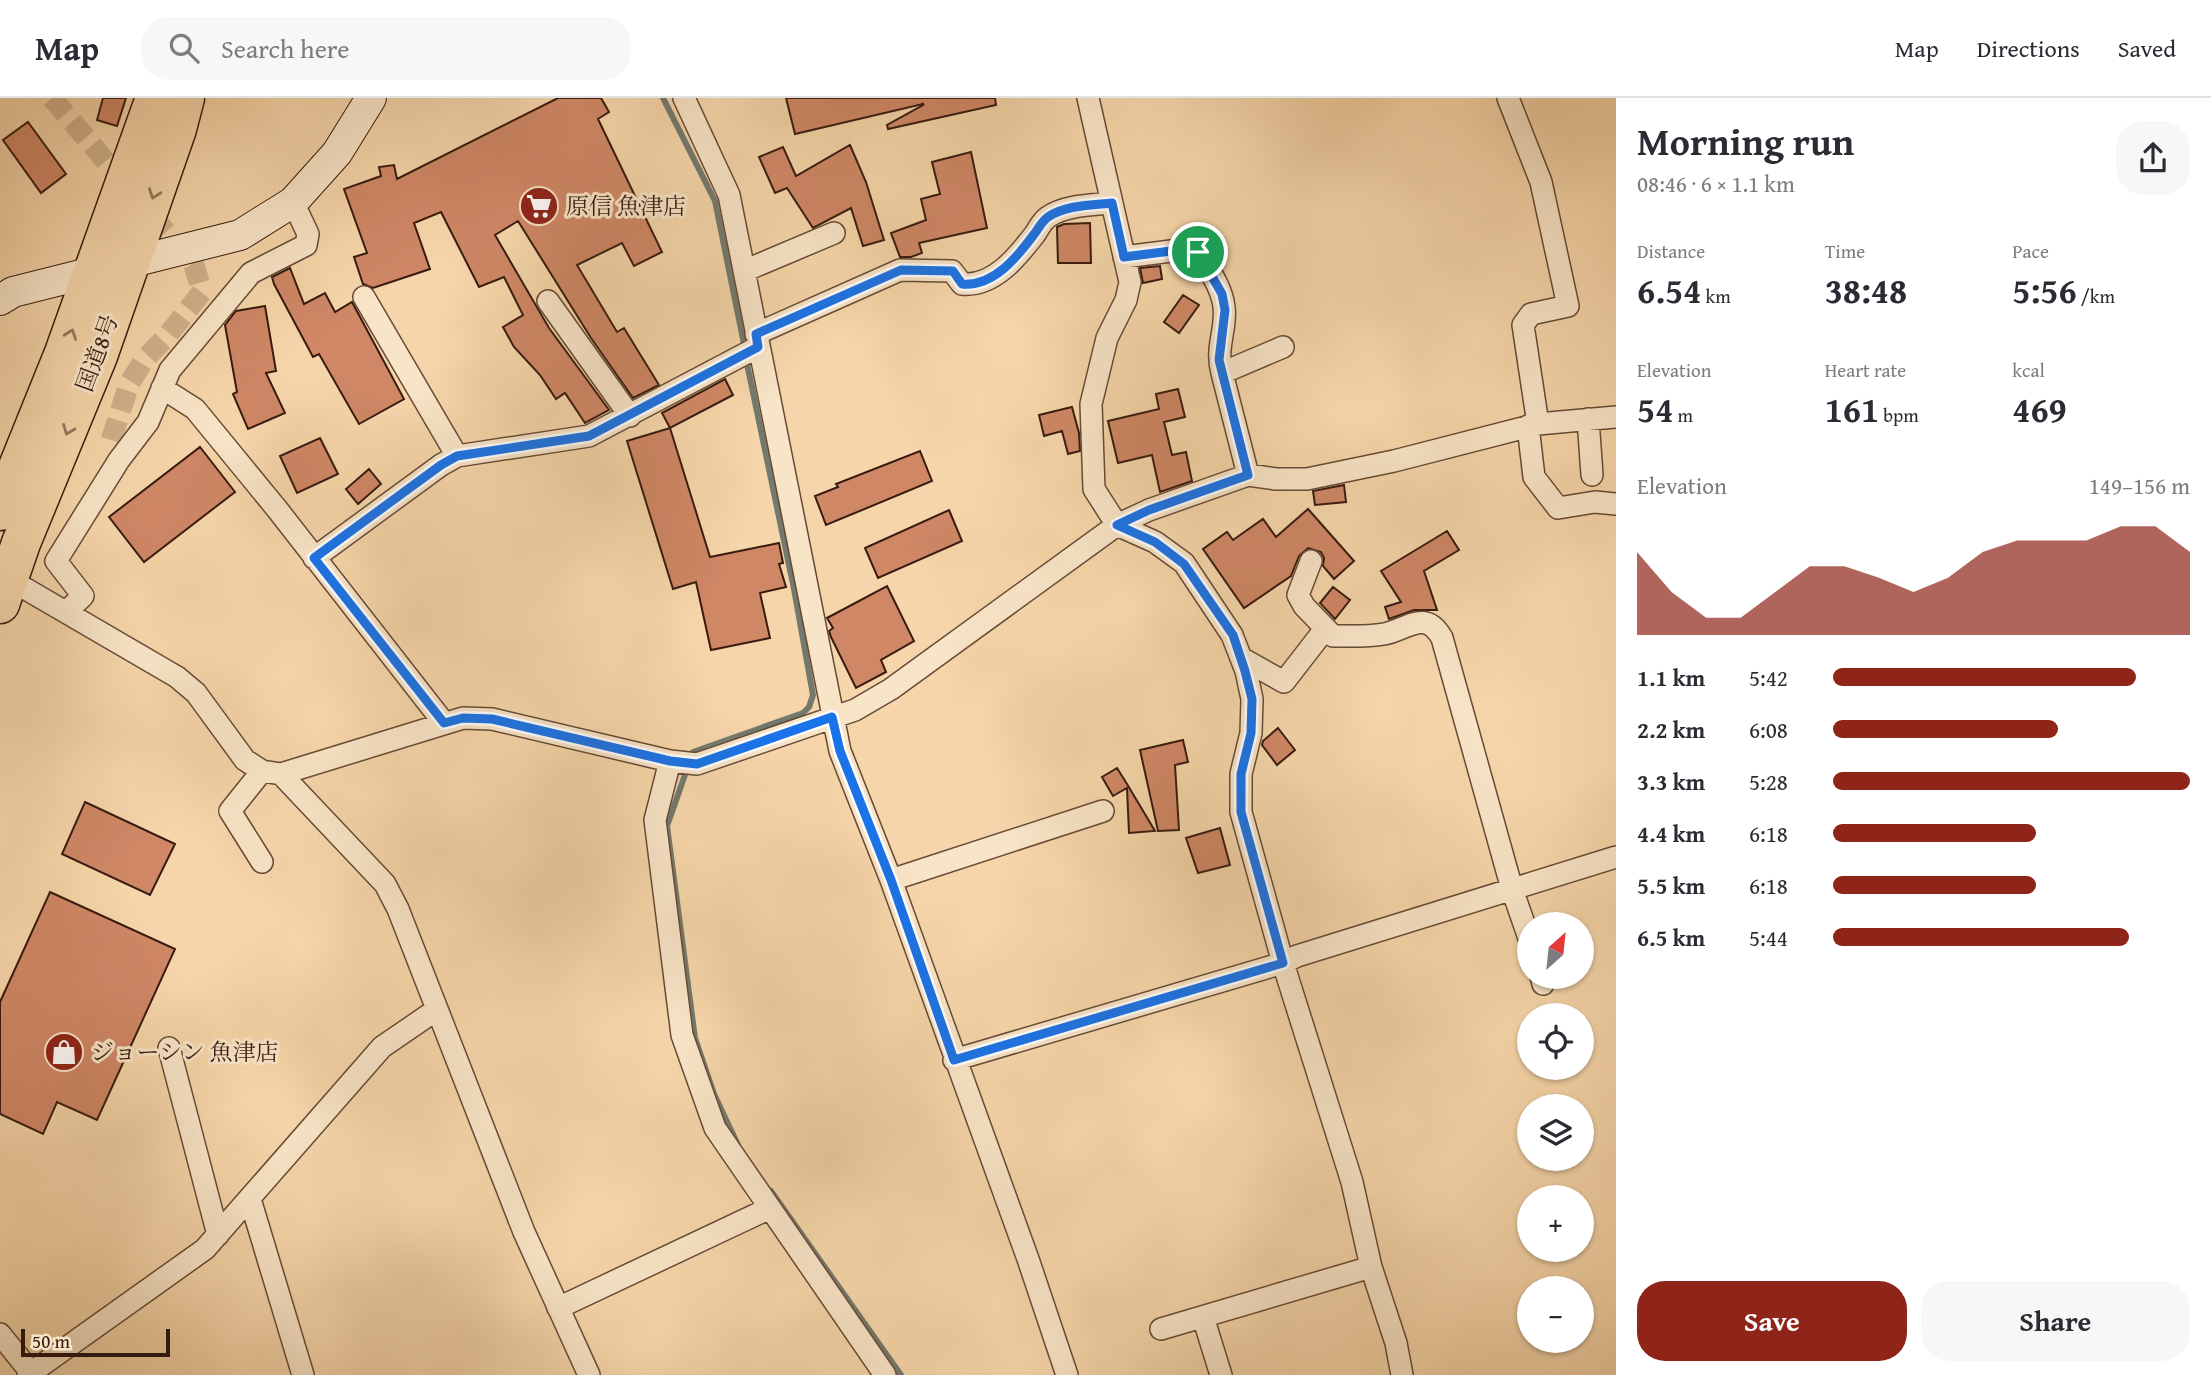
<!DOCTYPE html>
<html lang="en">
<head>
<meta charset="utf-8">
<style>
  body { margin:0; font-family:"Gentium Book Plus","Noto Serif JP",serif; background:#f7f7f7; color:#2b2b33; height:100vh; display:flex; flex-direction:column; font-size:26px; white-space:nowrap }
  * { box-sizing:border-box; margin:0 }
  p { font-size:23px; color:#7c7c81 }
  .icon { flex:none; width:38px; height:38px; fill:none; stroke:currentColor; stroke-width:2; stroke-linecap:round; stroke-linejoin:round }
  .map { position:relative; flex:1; overflow:hidden }
  .details { display:flex; flex-direction:column; background:#fff; width:595px }
  .details>* { flex:none }
  .needle { width:46px; rotate:27deg }
  .buttons { position:absolute; left:1517px; top:814px; display:grid; gap:14px }
  .buttons a { display:grid; place-items:center; width:77px; height:77px; border-radius:50%; background:#fff; box-shadow:0 2px 5px #0004; font-size:35px }
  .scale { position:absolute; left:21px; bottom:18px; width:149px; box-sizing:border-box; padding-left:7px; border:4px solid #381b0f; border-top:0; font-size:19px; line-height:24px; white-space:nowrap; color:#381b0f; -webkit-text-stroke:5px #f8e4c7; paint-order:stroke }
  .pin { position:absolute; display:grid; place-items:center; width:60px; height:60px; color:#fff; margin:-30px; border:4px solid #fff; border-radius:50%; box-shadow:0 2px 7px #0007 }
  .round { display:grid; place-items:center; flex:none; width:74px; height:74px; border-radius:28px; background:#f7f7f7 }
  .overview { display:flex; align-items:center; justify-content:space-between; height:119px; padding:0 21px }
  h1 { font-size:38px; font-weight:700; line-height:52px }
  .stats { display:grid; grid-template-columns:repeat(3,1fr); gap:10px; height:119px; padding:7px 21px }
  .stats div { display:grid; align-content:center }
  .stats b { font-size:35px; font-weight:700 }
  .stats small { font-size:19px; font-weight:400 }
  .stats p { font-size:19px }
  .chart { height:196px; padding:14px 21px }
  .chart p { display:flex; justify-content:space-between }
  .chart svg { width:100%; height:126px; margin-top:7px; fill:#8f2418; opacity:.7 }
  .primary-button { display:flex; gap:14px; margin-top:auto; padding:14px 21px }
  .primary-button a { flex:1; height:80px; border-radius:28px; background:#8f2418; color:#fff; font-size:28px; font-weight:700; line-height:80px; text-align:center }
  .primary-button a+a { background:#f7f7f7; color:#2b2b33 }
  ul { padding:0 21px; list-style:none; font-size:23px }
  li { display:grid; grid-template-columns:112px 84px 1fr; align-items:center; height:52px }
  li i { height:18px; border-radius:9px; background:#8f2418 }
  header { display:flex; align-items:center; gap:42px; box-sizing:border-box; height:98px; padding:0 35px; background:#fff; border-bottom:2px solid #e1e1e2 }
  header strong { font-size:33px }
  nav { display:flex; gap:38px; margin-inline-start:auto; font-size:24px }
  .search { width:490px; height:63px; background:#f7f7f7; display:flex; align-items:center; gap:18px; box-sizing:border-box; padding:0 24px; border-radius:28px; color:#7c7c81; font-size:26px }
  main { display:flex; flex:1; min-height:0 }
  .map>svg:first-child { display:block }
  .lines { fill:none; stroke-linecap:round; stroke-linejoin:round }
  .stream { stroke:#74796d; stroke-width:6 }
  .building { fill:#cf8766; stroke:#381b0f; stroke-width:2 }
  .street-tunnel { stroke:#cfb08a; stroke-width:21; stroke-dasharray:21 10; stroke-linecap:butt }
  .street-casing { stroke:#674a36; stroke-width:24 }
  .secondary-casing { stroke:#381b0f; stroke-width:32 }
  .highway-casing { stroke:#381b0f; stroke-width:41 }
  .street { stroke:#f8e4c7; stroke-width:21 }
  .secondary { stroke:#f8e4c7; stroke-width:30 }
  .highway { stroke:#f5d5a9; stroke-width:38 }
  .oneway { stroke:#96785c }
  .route-casing { stroke:#fff; stroke-width:14 }
  .route { stroke:#1a73e8; stroke-width:9 }
  .labels { text-anchor:middle; stroke-width:6; stroke-linejoin:round; paint-order:stroke }
  .poi-label { font-size:23px; fill:#381b0f; stroke:#f8e4c7; text-anchor:start }
  .street-label { font-size:23px; fill:#381b0f; stroke:#f8e4c7 }
</style>
</head>
<body>
<header>
<strong>Map</strong>
<div class="search"><svg class="icon" aria-label="search" viewBox="0 0 24 24"><circle cx="10" cy="10" r="6"/><path d="M15 15l6 6"/></svg>Search here</div>
<nav><a>Map</a><a>Directions</a><a>Saved</a></nav>
</header>
<main>
<div class="map">
<svg width="1616" height="1277" viewBox="0 0 1616 1277">
  <rect width="100%" height="100%" fill="#f5d5a9"/>
  <filter id="stains"><feTurbulence type="fractalNoise" baseFrequency=".00286" numOctaves="4"/><feColorMatrix values="0 0 0 0 .2 0 0 0 0 .09 0 0 0 0 .02 0 0 0 .5 -.17"/></filter>
  <radialGradient id="worn" r=".72"><stop offset=".6" stop-color="#630" stop-opacity="0"/><stop offset="1" stop-color="#630" stop-opacity=".3"/></radialGradient>
  <g class="lines">
    <path class="stream" d="M663,0L715,103L745,251
      M738,1047L714,996L695,940L667,728L693,654L803,615L809,609L813,597L794,491L746,261
      M771,1093L901,1277"/>
  </g>
  <path class="building" d="M103,0H126L117,28L97,22Z
    M558,0H601L609,14L598,21L662,154L634,168L622,145L577,167L617,234L624,230L659,287L633,300L591,240L518,123L495,137L549,230L609,312L585,325L565,295L556,301L540,277L514,249L503,229L523,217L504,179L479,189L441,114L414,125L430,171L373,190L363,186L354,159L367,155L344,91L381,78L379,69L394,67L397,81Z
    M786,0H995L996,7L888,31L887,27L923,7L922,5L923,6L795,36Z
    M28,24L66,76L41,95L3,42Z
    M850,47L866,84L884,142L863,148L851,110L813,130L787,90L775,95L759,59L783,49L796,78Z
    M971,54L987,130L919,145L922,155L911,159H900L891,135L926,122L921,101L940,96L932,64Z
    M1090,125L1091,165H1058L1057,129L1064,126Z
    M1160,168L1162,181L1143,185L1140,170Z
    M290,170L304,206L325,195L335,214L352,204L404,301L359,326L319,256L313,259L274,186L272,179Z
    M1183,197L1199,207L1179,235L1164,224Z
    M265,208L276,273L266,275L285,315L248,331L233,296L237,294L225,227L236,213Z
    M725,281L733,297L670,330L662,315Z
    M1178,291L1185,319L1164,324L1172,357L1186,354L1192,383L1160,394L1152,357L1118,365L1108,323L1159,311L1156,296Z
    M1072,309L1079,335L1080,353L1068,356L1062,333L1044,338L1039,317Z
    M670,330L710,459L779,445L783,465L779,466L786,489L760,495L770,540L711,552L696,484L673,491L627,343Z
    M320,340L338,376L297,395L280,358Z
    M200,349L235,394L144,464L109,419Z
    M920,353L932,383L826,427L815,398L838,389L836,386Z
    M369,371L381,386L358,406L346,391Z
    M1344,387L1346,404L1315,407L1313,393Z
    M1308,411L1354,463L1334,481L1323,468L1324,460L1321,454L1308,450L1299,458L1291,478L1244,510L1203,451L1227,434L1233,442L1263,421L1276,439Z
    M949,412L962,443L878,480L865,450Z
    M1447,433L1459,452L1424,473L1437,512H1414L1389,521L1385,509L1401,504L1381,473Z
    M887,488L914,543L881,562L886,574L856,590L831,539L829,533L833,530L827,520Z
    M1333,489L1350,502L1335,521L1320,505Z
    M1278,630L1295,652L1277,667L1262,647L1263,643Z
    M1183,642L1188,664L1175,667L1179,732L1158,733L1140,652Z
    M1117,670L1127,686L1155,733L1129,735L1127,690L1113,698L1102,679Z
    M85,704L175,746L150,797L62,756Z
    M1220,730L1230,767L1198,775L1186,740Z
    M50,794L175,851L97,1022L57,1004L43,1036L0,1016V904Z"/>
  <g class="lines">
    <path class="street-tunnel" d="M52,0L194,167L202,194L167,238L144,262L129,286L109,349"/>
    <g class="street-casing">
      <path id="street" d="M684,0L729,97L840,653L891,782L1028,1161L1067,1277
        M1088,0L1130,184L1126,202L1107,240L1091,306L1094,391L1117,427L1155,444L1184,465L1232,537L1246,573L1252,601L1251,635L1241,676V714L1283,865L1352,1084L1371,1169L1396,1245L1402,1277
        M1508,0L1541,84L1568,208L1531,216L1523,227L1538,326
        M1124,159L1187,151L1198,154C1208,171 1222,189 1224,209C1227,231 1215,249 1222,275L1283,249
        M744,173L834,135
        M364,199L457,358
        M548,203L630,318
        M756,236L900,172L952,173L962,186C994,189 1018,158 1035,136C1039,130 1042,123 1048,119C1065,107 1092,107 1112,105
        M1222,275L1248,377
        M162,290L195,311L277,411L444,625
        M1588,321L1592,377
        M1528,328L1534,379L1558,410L1595,404L1616,406
        M314,460L441,367L457,358L589,338L758,249
        M1311,463L1298,497L1304,508L1333,538C1350,538 1367,539 1384,536C1407,532 1425,510 1442,540L1512,791L1530,843
        M2,477L177,579L196,595L245,662L262,673L281,676L463,620L492,621L670,663L697,666L855,612L891,591L1117,427L1149,412L1248,377L1276,381H1307L1394,363L1538,326L1616,319
        M66,514L83,498L56,463L119,362L148,324L170,272L251,175L306,147L308,136L293,104
        M1241,560L1284,584L1325,531
        M670,663L655,722L682,937L715,1030L885,1277
        M281,676L385,786L398,811L524,1134L589,1277
        M262,764L230,713L262,673
        M891,782L1103,713
        M1541,878L1543,886
        M169,950L218,1137
        M954,962L1283,865L1297,858L1616,759
        M250,1101L303,1277
        M558,1210L770,1110
        M1203,1219L1221,1277
        M1161,1231L1371,1169
        M0,1236L33,1277
        M28,1277L205,1151L382,949L436,912"/>
    </g>
    <g class="secondary-casing">
      <path id="secondary" d="M0,202L13,194L240,137L293,104L337,55L371,0"/>
    </g>
    <g class="highway-casing">
      <path id="highway" d="M0,413L64,255L155,0
        M0,506L21,445L98,258L177,31L185,0"/>
    </g>
    <use href="#street" class="street"/>
    <use href="#secondary" class="secondary"/>
    <use href="#highway" class="highway"/>
  </g>
  <defs><path id="oneway-chevron" d="M-2-3.5L2.5 0L-2 3.5" fill="none" stroke-width="1.6" stroke-linecap="round" stroke-linejoin="round" transform="scale(1.75)"/></defs>
  <g class="oneway">
    <use href="#oneway-chevron" transform="translate(154 96) rotate(110)"/>
    <use href="#oneway-chevron" transform="translate(71 236) rotate(-70)"/>
    <use href="#oneway-chevron" transform="translate(68 332) rotate(112)"/>
  </g>
  <g class="lines">
    <g class="route-casing">
      <path id="route" d="M1112,105L1124,159L1187,151L1198,154L1222,196L1225,212L1219,262L1248,377L1149,412L1117,427L1155,444L1184,466L1233,537L1245,573L1252,601L1251,635L1241,676V714L1283,865L954,962L891,782L840,653L832,619L697,666L670,663L492,621L463,620L444,625L314,460L441,367L457,358L589,338L758,249L756,236L901,172L953,173L962,186C994,189 1018,158 1035,135C1039,130 1042,123 1048,119C1065,107 1092,107 1112,105Z"/>
    </g>
    <use href="#route" class="route"/>
  </g>
  <defs>
    <g id="supermarket-disc" transform="scale(2.0125)"><circle r="9.5" fill="#8f2418" stroke="#f8e4c7"/><path d="M-6-5.5h2.5l.6 2H6L4.5 2H-2.5L-4.4-4H-6ZM-1.5 3.2a1.3 1.3 0 1 0 .1 0ZM3 3.2a1.3 1.3 0 1 0 .1 0Z" fill="#fff"/></g>
    <g id="shop-disc" transform="scale(2.0125)"><circle r="9.5" fill="#8f2418" stroke="#f8e4c7"/><path d="M-5-2.5h2.3a2.7 3.5 0 0 1 5.4 0H5L5.5 6h-11ZM-1.5-2.5h3a1.5 2.3 0 0 0-3 0Z" fill="#fff"/></g>
  </defs>
  <g fill-rule="evenodd">
    <use href="#supermarket-disc" x="539" y="108"/>
    <use href="#shop-disc" x="64" y="954"/>
  </g>
  <g class="labels">
    <g class="poi-label">
      <text x="566" y="116">原信 魚津店</text>
      <text x="91" y="962">ジョーシン 魚津店</text>
    </g>
    <g class="street-label">
      <text transform="translate(97 255) rotate(-70)" y="8">国道8号</text>
    </g>
  </g>
  <rect width="100%" height="100%" filter="url(#stains)"/>
  <rect width="100%" height="100%" fill="url(#worn)"/>
</svg>
<div class="buttons">
<a><svg class="needle" viewBox="-14 -14 28 28"><path d="M0-13l5 13h-10z" fill="#e53935"/><path d="M0 13l5-13h-10z" fill="#7c7c81"/></svg></a>
<a><svg class="icon" aria-label="locate" viewBox="0 0 24 24"><circle cx="12" cy="12" r="6"/><path d="M12 2v4M12 18v4M2 12h4M18 12h4"/></svg></a>
<a><svg class="icon" aria-label="layers" viewBox="0 0 24 24"><path d="M12 4l9 5-9 5-9-5zM3 14l9 5 9-5"/></svg></a>
<a>+</a>
<a>−</a>
</div>
<div class="scale">50 m</div>
<div class="pin" style="left:1198px;top:154px;background:#1e9e55"><svg class="icon" aria-label="arrive" viewBox="0 0 24 24"><path d="M6 21V4h12l-3 4 3 4H6"/></svg></div>
</div>
<section class="details">
<div class="overview"><div><h1>Morning run</h1><p>08:46 · 6 × 1.1 km</p></div><a class="round"><svg class="icon" aria-label="share" viewBox="0 0 24 24"><path d="M12 15V3M7 8l5-5 5 5M5 13v7h14v-7"/></svg></a></div>
<div class="stats">
<div><p>Distance</p><b>6.54<small> km</small></b></div>
<div><p>Time</p><b>38:48</b></div>
<div><p>Pace</p><b>5:56<small> /km</small></b></div>
</div>
<div class="stats">
<div><p>Elevation</p><b>54<small> m</small></b></div>
<div><p>Heart rate</p><b>161<small> bpm</small></b></div>
<div><p>kcal</p><b>469</b></div>
</div>
<div class="chart"><p><span>Elevation</span>149–156 m</p>
<svg viewBox="0 0 160 44" preserveAspectRatio="none"><path d="M0 44V15L10 29L20 38L30 38L40 29L50 20L60 20L70 24L80 29L90 24L100 15L110 11L120 11L130 11L140 6L150 6L160 15V44z"/></svg>
</div>
<ul>
<li><b>1.1 km</b>5:42<i style="width:85%"></i></li>
<li><b>2.2 km</b>6:08<i style="width:63%"></i></li>
<li><b>3.3 km</b>5:28<i style="width:100%"></i></li>
<li><b>4.4 km</b>6:18<i style="width:57%"></i></li>
<li><b>5.5 km</b>6:18<i style="width:57%"></i></li>
<li><b>6.5 km</b>5:44<i style="width:83%"></i></li>
</ul>
<div class="primary-button"><a>Save</a><a>Share</a></div>
</section>
</main>
</body>
</html>
